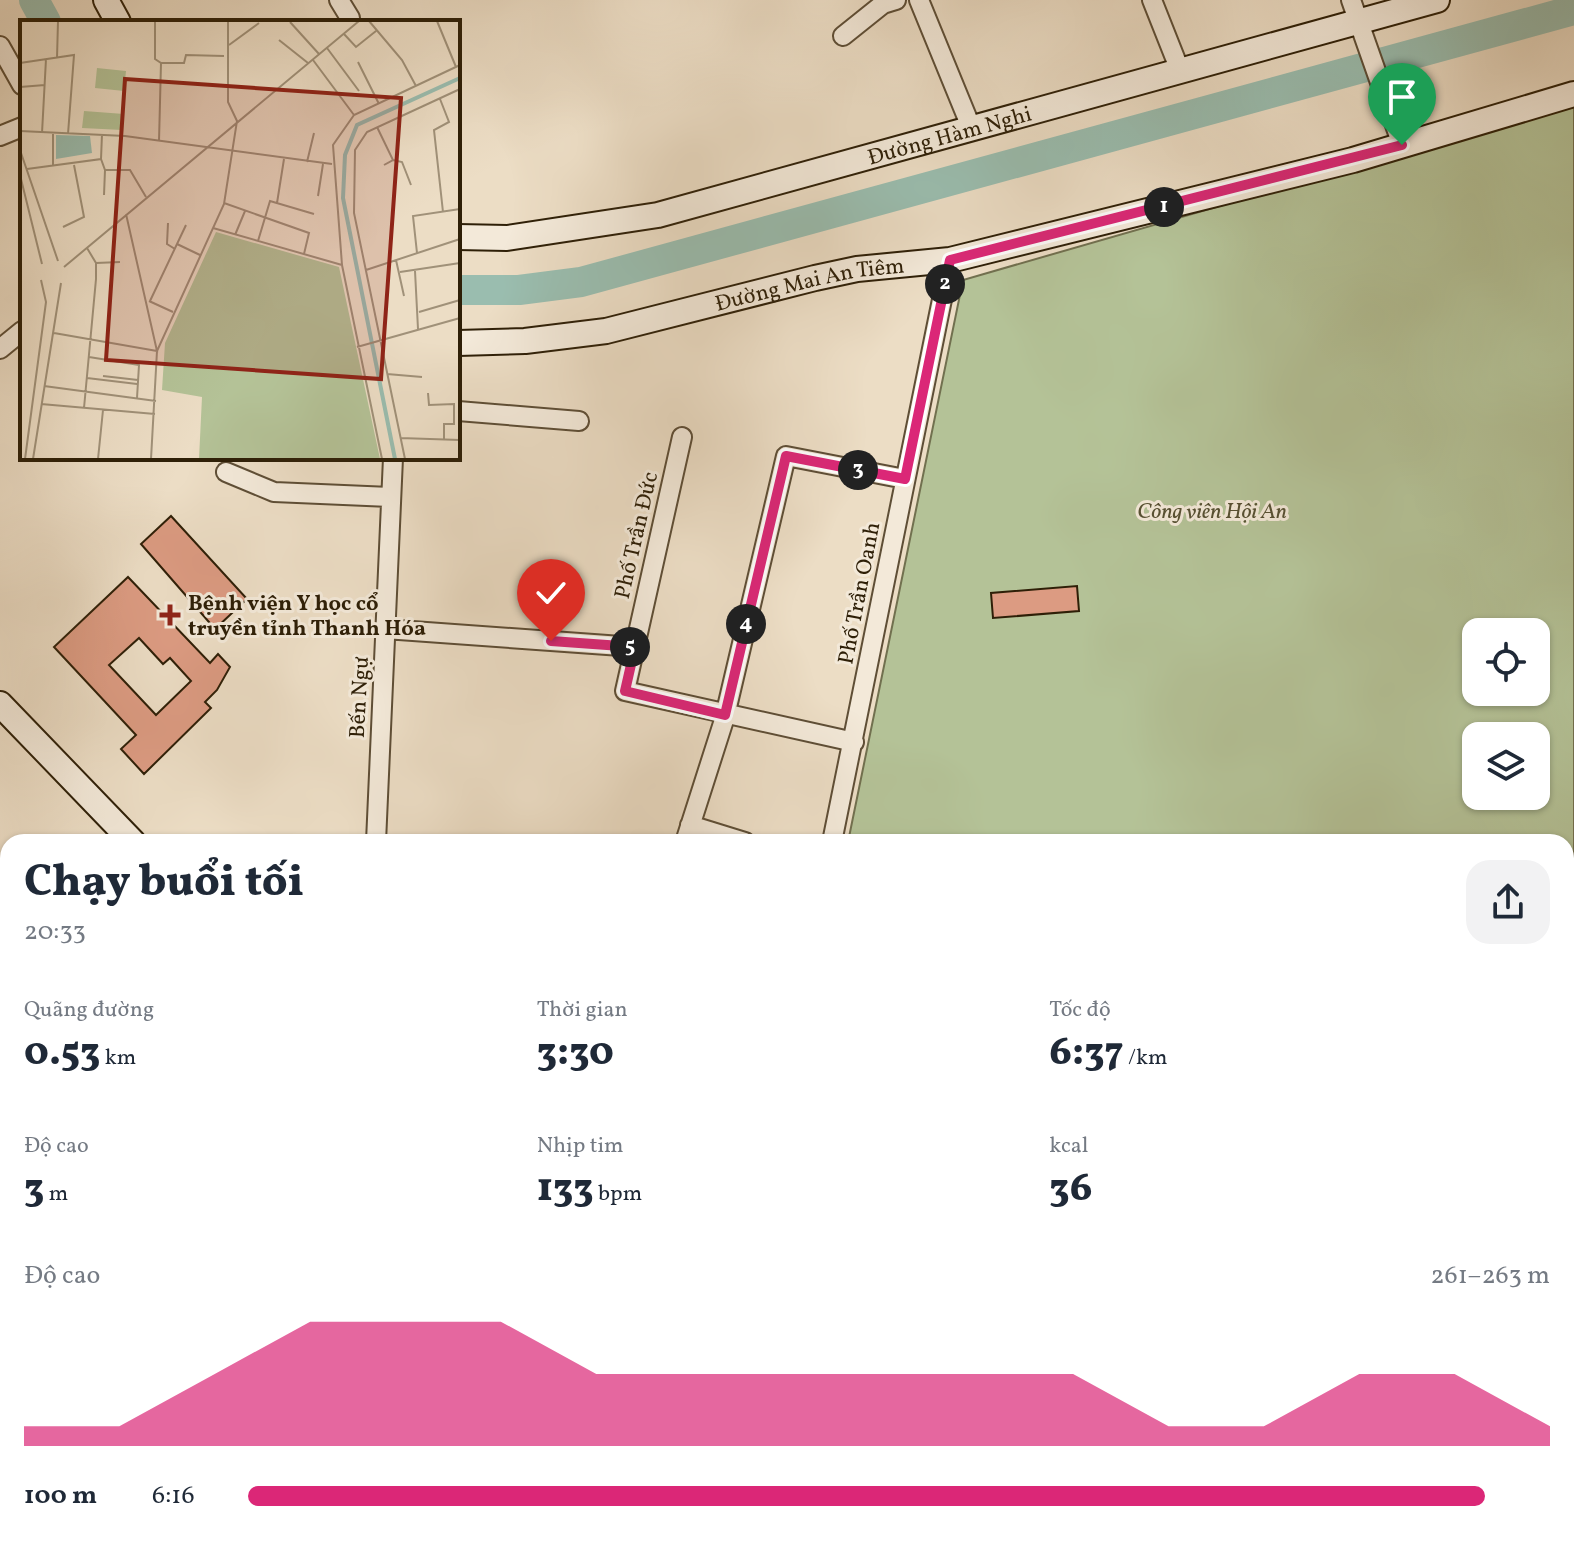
<!DOCTYPE html>
<html lang="vi">
<head>
<meta charset="utf-8">
<style>
  body { margin:0; font-family:Vollkorn,serif; background:#f2f2f3; color:#1f2937; height:100vh; display:flex; flex-direction:column; font-size:30px; white-space:nowrap }
  * { box-sizing:border-box; margin:0 }
  p { font-size:26px; color:#747a83 }
  .icon { flex:none; width:44px; height:44px; fill:none; stroke:currentColor; stroke-width:2; stroke-linecap:round; stroke-linejoin:round }
  .map { position:relative; flex:1; overflow:hidden }
  .details { position:absolute; left:0px; top:834px; width:1574px; height:708px; display:flex; flex-direction:column; background:#fff; border-radius:24px 24px 0 0; box-shadow:0 2px 6px #0004 }
  .details>* { flex:none }
  .buttons { position:absolute; left:1462px; top:618px; display:grid; gap:16px }
  .buttons a { display:grid; place-items:center; width:88px; height:88px; border-radius:16px; background:#fff; box-shadow:0 2px 6px #0004; font-size:40px }
  .pin { position:absolute; display:grid; place-items:center; width:68px; height:68px; color:#fff; margin:-82px -34px; border-radius:50% 50% 50% 0; rotate:-45deg; box-shadow:0 0 8px #0007 }
  .pin .icon { rotate:45deg }
  .km { position:absolute; width:40px; height:40px; margin:-20px; border-radius:50%; background:#222; color:#fff; font-size:22px; line-height:40px; text-align:center }
  .round { display:grid; place-items:center; flex:none; width:84px; height:84px; border-radius:24px; background:#f2f2f3 }
  .headline { display:flex; align-items:center; justify-content:space-between; height:136px; padding:0 24px }
  h1 { font-size:44px; font-weight:800; line-height:60px }
  .stats { display:grid; grid-template-columns:repeat(3,1fr); gap:12px; height:136px; padding:8px 24px }
  .stats div { display:grid; align-content:center }
  .stats b { font-size:40px; font-weight:800 }
  .stats small { font-size:22px; font-weight:400 }
  .stats p { font-size:22px }
  .chart { height:224px; padding:16px 24px }
  .chart p { display:flex; justify-content:space-between }
  .chart svg { width:100%; height:144px; margin-top:8px; fill:#db2777; opacity:.7 }
  ul { padding:0 24px; list-style:none; font-size:26px }
  li { display:grid; grid-template-columns:128px 96px 1fr; align-items:center; height:60px }
  li i { height:20px; border-radius:10px; background:#db2777 }
  .map>svg:first-child { display:block }
  .green { fill:#b4c297; stroke:#71704f; stroke-width:2; fill-rule:evenodd }
  .lines { fill:none; stroke-linecap:round; stroke-linejoin:round }
  .river { stroke:#9abdaf; stroke-width:30 }
  .building { fill:#dc9b82; stroke:#2e1f07; stroke-width:2; fill-rule:evenodd }
  .street-casing { stroke:#5e4e36; stroke-width:22 }
  .secondary-casing { stroke:#2e1f07; stroke-width:28 }
  .street { stroke:#f3e9d9; stroke-width:18 }
  .secondary { stroke:#f3e9d9; stroke-width:24 }
  .route-casing { stroke:#fff; stroke-width:16 }
  .route { stroke:#db2777; stroke-width:10 }
  .poi-dot { fill:#8f2418; stroke:#f3e9d9; stroke-width:3 }
  .labels { text-anchor:middle; stroke-width:6; stroke-linejoin:round; paint-order:stroke }
  .street-label { font-size:22px; fill:#2e1f07; stroke:#f3e9d9 }
  .park-label { font-size:22px; font-style:italic; fill:#565032; stroke:#f3e9d9 }
  .poi-label { font-size:22px; font-weight:bold; fill:#2e1f07; stroke:#f3e9d9; text-anchor:start }
  .inset-river { fill:none; stroke:#9abdaf; stroke-width:4 }
  .inset-road { fill:none; stroke:#a09179; stroke-width:2 }
  .view { fill:#8f2418; fill-opacity:0.15; stroke:#8f2418; stroke-width:4 }
  .inset-edge { fill:none; stroke:#2e1f07; stroke-width:4 }
</style>
</head>
<body>
<div class="map">
<svg width="1574" height="1542" viewBox="0 0 1574 1542">
  <rect width="100%" height="100%" fill="#ecddc5"/>
  <filter id="stains"><feTurbulence type="fractalNoise" baseFrequency=".0025" numOctaves="4"/><feColorMatrix values="0 0 0 0 .2 0 0 0 0 .09 0 0 0 0 .02 0 0 0 .5 -.17"/></filter>
  <radialGradient id="worn" r=".72"><stop offset=".6" stop-color="#630" stop-opacity="0"/><stop offset="1" stop-color="#630" stop-opacity=".3"/></radialGradient>
  <path class="green" d="M1574,104V1219H1566V842H848L963,280ZM1476,632H1536V692H1476ZM1476,736H1536V796H1476Z"/>
  <g class="lines">
    <path class="river" d="M34,0L46,22
      M458,290H519L581,282L1574,10"/>
  </g>
  <path class="building" d="M171,516L247,599L215,629L141,544Z
    M128,577L210,663L218,654L230,667L217,690L205,702L211,708L144,774L121,749L136,735L54,647ZM139,638L163,664L170,658L191,681L156,715L109,665Z
    M1077,586L1079,611L993,618L991,593Z"/>
  <g class="lines">
    <g class="street-casing">
      <path id="street" d="M339,0L350,18
        M919,0L971,127
        M1152,0L1179,68
        M1351,0L1402,145
        M843,36L883,4L896,0
        M0,46L22,85
        M0,136L22,127
        M0,349L22,331
        M458,411L579,421
        M682,437L625,691L854,742
        M226,472L274,492L390,497
        M385,629L635,647
        M690,825L745,842
        M376,842L393,458
        M685,842L724,720L786,456L905,479
        M832,842L950,260
        M0,968H8
        M0,1343H8
        M509,1534L510,1542
        M1025,1534L1026,1542
        M1365,1534L1366,1542
        M1268,1542L1269,1534
        M1475,1542L1476,1534
        M1572,1542L1574,1516"/>
    </g>
    <g class="secondary-casing">
      <g id="secondary">
        <path d="M106,0L118,22"/>
        <path id="s1" d="M458,237L507,238L658,215L1437,0"/>
        <path id="s2" d="M458,343L525,341L606,331L815,278L857,269L950,260L1353,160L1574,94"/>
        <path d="M0,704L133,842"/>
        <path d="M1566,1256H1574"/>
        <path d="M319,1534V1542"/>
        <path d="M796,1534L803,1542"/>
      </g>
    </g>
    <use href="#street" class="street"/>
    <use href="#secondary" class="secondary"/>
  </g>
  <g class="lines">
    <g class="route-casing">
      <path id="route" d="M551,641L635,647L625,691L725,715L786,456L905,479L950,260L1402,145"/>
    </g>
    <use href="#route" class="route"/>
  </g>
  <path class="poi-dot" d="M166 603h8v8h8v8h-8v8h-8v-8h-8v-8h8z"/>
  <g class="labels">
    <g class="street-label">
      <text dy="8" stroke="none"><textPath href="#s1" startOffset="504">Đường Hàm Nghi</textPath></text>
      <text dy="8" stroke="none"><textPath href="#s2" startOffset="358">Đường Mai An Tiêm</textPath></text>
      <text transform="translate(635 535) rotate(-77)" y="8">Phố Trần Đức</text>
      <text transform="translate(858 593) rotate(-79)" y="8">Phố Trần Oanh</text>
      <text transform="translate(358 697) rotate(-87)" y="8">Bến Ngự</text>
    </g>
    <g class="park-label">
      <text x="1212" y="518">Công viên Hội An</text>
    </g>
    <g class="poi-label">
      <text x="188" y="610">Bệnh viện Y học cổ<tspan x="188" dy="25">truyền tỉnh Thanh Hóa</tspan></text>
    </g>
  </g>
  <g transform="translate(20 20)">
    <rect width="440" height="440" fill="#ecddc5"/>
    <path d="M77,48L106,51L104,71L75,68ZM64,91L104,94L102,110L62,108ZM196,212L319,247L360,439H179L182,377L142,370L145,323Z" fill="#b4c297"/>
    <path d="M36,115L70,116L72,133L36,139Z" fill="#9abdaf"/>
    <path class="inset-river" d="M375,439L323,178L325,135L337,105L440,58"/>
    <path class="inset-road" d="M135,1V39L141,43L139,121M349,1L382,40L396,66M417,1L436,47M270,2L299,34M324,14L336,27L356,11M259,20L288,43M209,25L239,3M307,28L339,71M37,38L38,1M293,40L334,95M338,42L359,84M0,43L54,35L48,114M141,43H164L166,35L204,36M0,67L25,65M420,79L429,102L414,110L423,192M357,107L373,140L364,145M0,111L105,116L312,144M22,113L26,39M33,114V146M0,130L38,241M81,139L85,150H110L126,177M373,140L382,142L391,165M287,142L294,113M7,149L81,139L82,114M0,155L22,244M84,175L85,150M298,176L303,144M204,183L289,213L284,234M257,183L264,139M148,203L147,224L155,229M43,207L64,197L54,145M193,208L322,245M215,215L225,191M238,221L250,181L294,194M157,224L180,235M397,233L393,196L440,189M376,240L384,276M76,243L100,242M44,247L339,1M346,250L440,219M395,251L398,309M380,252L440,243M129,281L153,292M130,281L166,205M399,292L440,280M34,313L137,331L106,194M337,327L440,298M69,337L119,345L117,378M367,354L402,357M83,356L118,360M67,358L117,364M24,366L136,381M408,373L409,385L434,384V404H424V419M21,384L135,394M64,388L76,259V243L67,228M380,418L440,420M5,439L26,282L21,260M13,439L41,263M78,439L83,390M131,439L137,331L204,184L217,101L208,82V1M362,439L322,245L313,125L334,95L440,45M385,439L334,193L335,130L347,112L440,69"/>
    <path class="view" d="M105,59L381,78L361,359L86,340Z"/>
    <rect width="440" height="440" class="inset-edge"/>
  </g>
  <rect width="100%" height="100%" filter="url(#stains)"/>
  <rect width="100%" height="100%" fill="url(#worn)"/>
</svg>
<div class="buttons">
<a><svg class="icon" aria-label="locate" viewBox="0 0 24 24"><circle cx="12" cy="12" r="6"/><path d="M12 2v4M12 18v4M2 12h4M18 12h4"/></svg></a>
<a><svg class="icon" aria-label="layers" viewBox="0 0 24 24"><path d="M12 4l9 5-9 5-9-5zM3 14l9 5 9-5"/></svg></a>
</div>
<div class="pin" style="left:1402px;top:145px;background:#1e9e55"><svg class="icon" aria-label="arrive" viewBox="0 0 24 24"><path d="M6 21V4h12l-3 4 3 4H6"/></svg></div>
<div class="pin" style="left:551px;top:641px;background:#d93025"><svg class="icon" aria-label="check" viewBox="0 0 24 24"><path d="M5 12l5 5 9-10"/></svg></div>
<b class="km" style="left:1164px;top:207px">1</b>
<b class="km" style="left:945px;top:284px">2</b>
<b class="km" style="left:858px;top:470px">3</b>
<b class="km" style="left:746px;top:624px">4</b>
<b class="km" style="left:630px;top:647px">5</b>
<section class="details">
<div class="headline"><div><h1>Chạy buổi tối</h1><p>20:33</p></div><a class="round"><svg class="icon" aria-label="share" viewBox="0 0 24 24"><path d="M12 15V3M7 8l5-5 5 5M5 13v7h14v-7"/></svg></a></div>
<div class="stats">
<div><p>Quãng đường</p><b>0.53<small> km</small></b></div>
<div><p>Thời gian</p><b>3:30</b></div>
<div><p>Tốc độ</p><b>6:37<small> /km</small></b></div>
</div>
<div class="stats">
<div><p>Độ cao</p><b>3<small> m</small></b></div>
<div><p>Nhịp tim</p><b>133<small> bpm</small></b></div>
<div><p>kcal</p><b>36</b></div>
</div>
<div class="chart"><p><span>Độ cao</span>261–263 m</p>
<svg viewBox="0 0 160 44" preserveAspectRatio="none"><path d="M0 44V38L10 38L20 22L30 6L40 6L50 6L60 22L70 22L80 22L90 22L100 22L110 22L120 38L130 38L140 22L150 22L160 38V44z"/></svg>
</div>
<ul>
<li><b>100 m</b>6:16<i style="width:95%"></i></li>
</ul>
</section>
</div>
</body>
</html>
